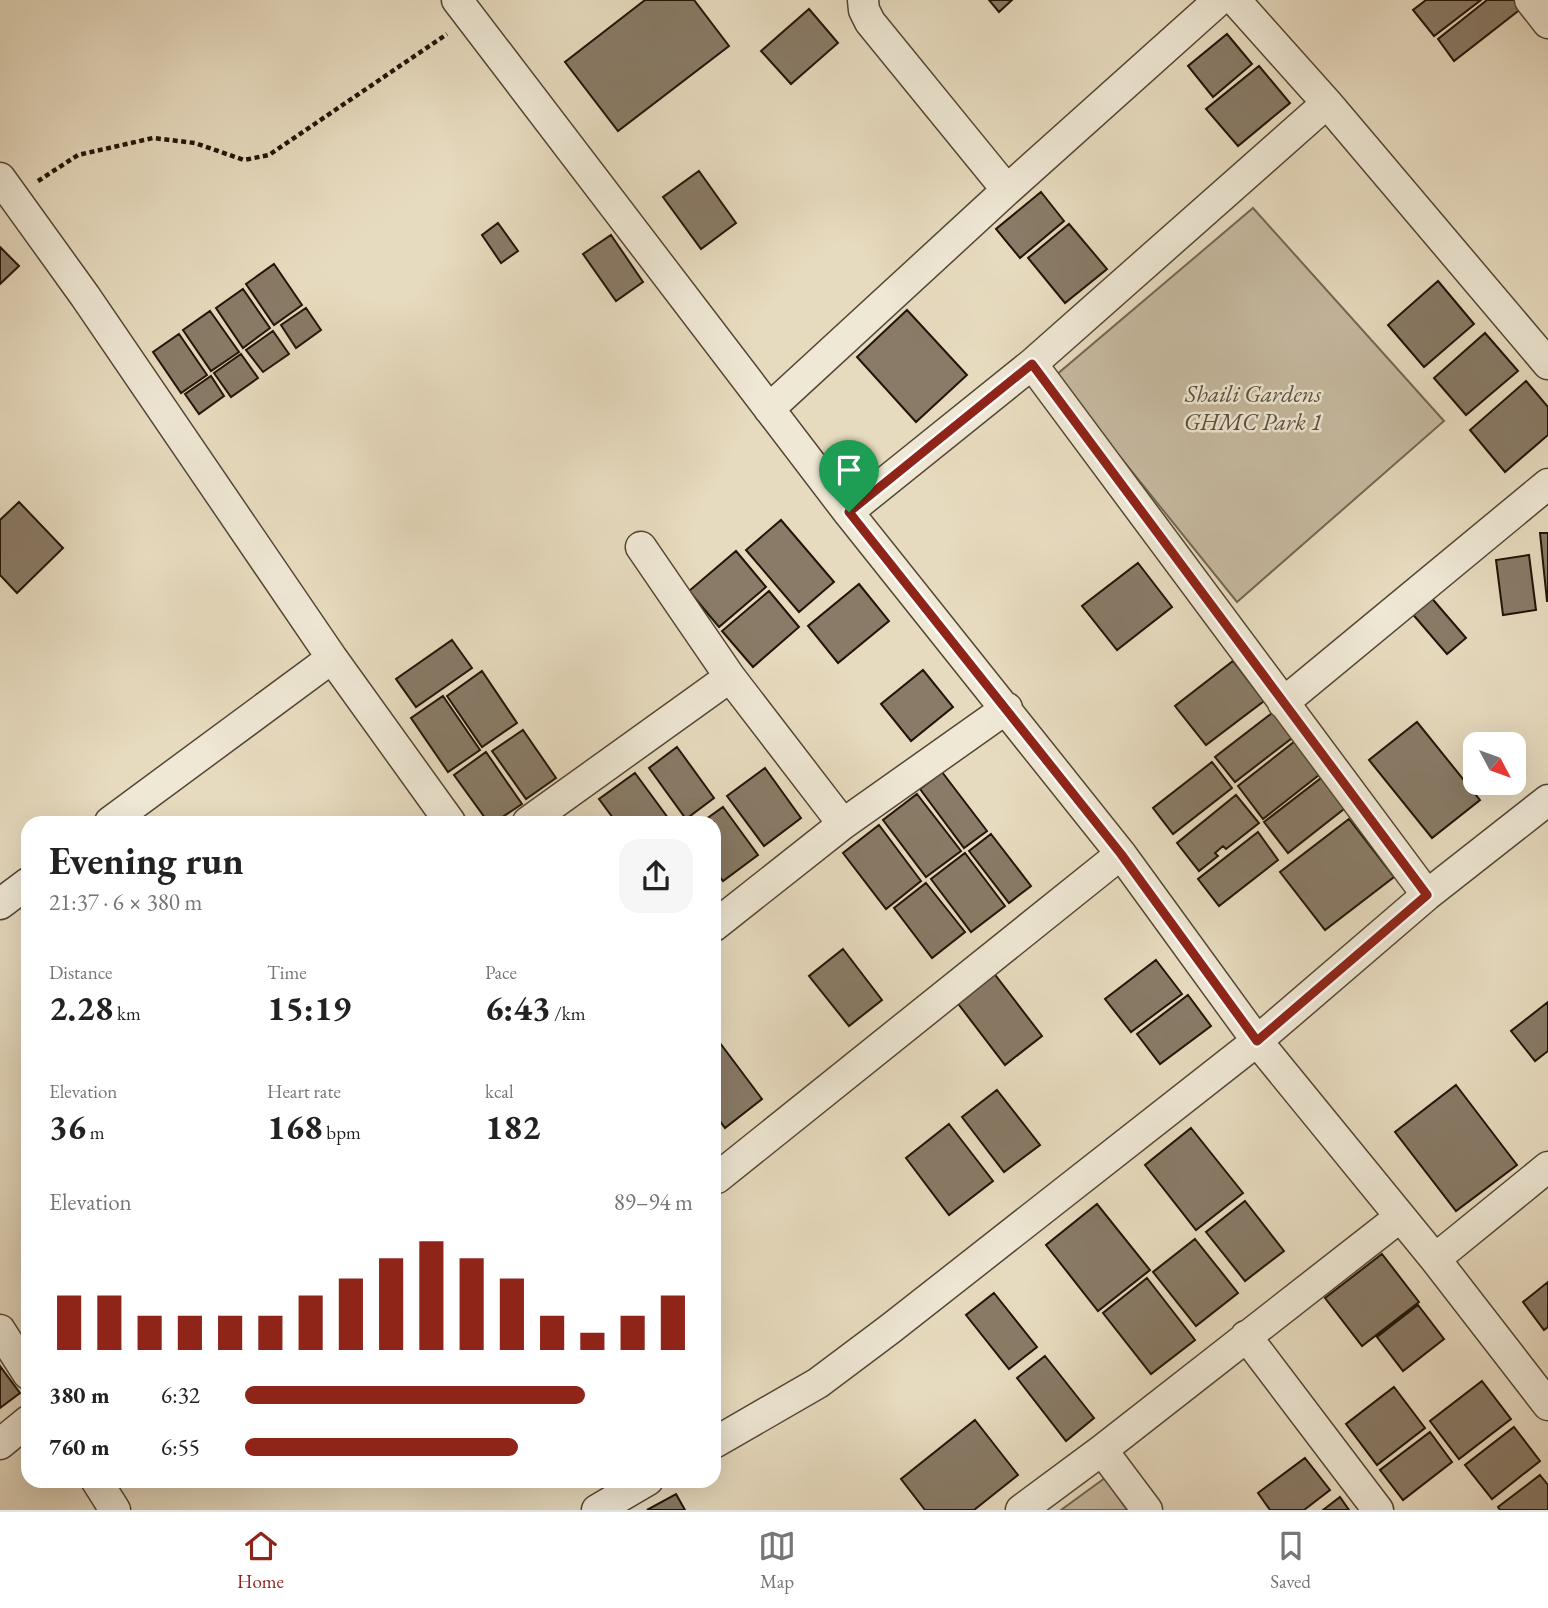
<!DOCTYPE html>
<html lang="en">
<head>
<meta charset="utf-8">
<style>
  body { margin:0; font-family:"EB Garamond",serif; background:#f6f6f6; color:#222; height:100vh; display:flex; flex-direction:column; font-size:26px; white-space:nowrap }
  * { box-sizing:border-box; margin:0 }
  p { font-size:23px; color:#767676 }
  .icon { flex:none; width:38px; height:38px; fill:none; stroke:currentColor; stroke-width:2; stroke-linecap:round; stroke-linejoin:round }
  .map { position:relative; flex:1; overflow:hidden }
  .details { position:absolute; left:21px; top:816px; width:700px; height:672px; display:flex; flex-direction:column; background:#fff; border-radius:21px; box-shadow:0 7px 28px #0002 }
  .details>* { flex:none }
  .needle { width:46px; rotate:131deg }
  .fabs { position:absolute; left:1463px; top:732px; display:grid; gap:14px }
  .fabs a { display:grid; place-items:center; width:63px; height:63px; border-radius:14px; background:#fff; box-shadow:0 7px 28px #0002; font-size:35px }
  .pin { position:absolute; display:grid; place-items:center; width:60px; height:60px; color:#fff; margin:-72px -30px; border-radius:50% 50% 50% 0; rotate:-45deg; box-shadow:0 0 7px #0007 }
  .pin .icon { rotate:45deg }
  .round { display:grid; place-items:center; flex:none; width:74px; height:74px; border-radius:21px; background:#f6f6f6 }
  .summary { display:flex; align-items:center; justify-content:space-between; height:119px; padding:0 28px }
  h1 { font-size:38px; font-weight:700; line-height:52px }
  .stats { display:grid; grid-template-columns:repeat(3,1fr); gap:10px; height:119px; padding:7px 28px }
  .stats div { display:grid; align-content:center }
  .stats b { font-size:35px; font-weight:700 }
  .stats small { font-size:19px; font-weight:400 }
  .stats p { font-size:19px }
  .chart { height:196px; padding:14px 28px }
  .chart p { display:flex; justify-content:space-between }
  .chart svg { width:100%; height:126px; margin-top:7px; stroke:#8f2418; stroke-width:6 }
  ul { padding:0 28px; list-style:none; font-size:23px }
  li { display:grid; grid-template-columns:112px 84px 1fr; align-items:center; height:52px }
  li i { height:18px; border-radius:9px; background:#8f2418 }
  .menu { display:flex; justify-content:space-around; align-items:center; height:98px; border-top:2px solid #e0e0e0; background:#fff; font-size:19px; color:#767676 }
  .menu a { display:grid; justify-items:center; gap:4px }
  .menu .on { color:#8f2418 }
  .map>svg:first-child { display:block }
  .green { fill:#c6b9a0; stroke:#746654; stroke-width:2 }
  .building { fill:#897b67; stroke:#231407; stroke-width:2 }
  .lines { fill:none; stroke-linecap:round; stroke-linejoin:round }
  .minor-casing { stroke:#544635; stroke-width:33 }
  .path { stroke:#231407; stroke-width:4.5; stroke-dasharray:5 3.5; stroke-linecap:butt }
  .minor { stroke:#efe8d5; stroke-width:30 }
  .route-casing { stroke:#fff; stroke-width:14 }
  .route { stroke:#8f2418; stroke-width:9 }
  .labels { text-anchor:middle; stroke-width:5; stroke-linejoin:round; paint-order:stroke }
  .park-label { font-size:24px; font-style:italic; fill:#5c4e3d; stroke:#efe8d5 }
</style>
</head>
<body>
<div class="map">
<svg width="1548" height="1510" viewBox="0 0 1548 1510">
  <rect width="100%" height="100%" fill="#e7dbbf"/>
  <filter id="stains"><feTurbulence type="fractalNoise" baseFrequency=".00286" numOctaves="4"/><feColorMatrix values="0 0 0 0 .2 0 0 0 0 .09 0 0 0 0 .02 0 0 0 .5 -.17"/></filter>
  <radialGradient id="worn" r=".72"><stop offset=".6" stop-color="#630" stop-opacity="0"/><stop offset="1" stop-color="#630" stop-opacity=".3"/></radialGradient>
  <path class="green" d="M1253,208L1444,421L1237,602L1055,376Z
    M1105,1478L1127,1510H1061Z"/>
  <path class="building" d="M645,0H694L729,46L618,131L565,62Z
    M989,0H1012L999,12Z
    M1426,0H1481L1434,36L1413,10Z
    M1487,0H1517L1522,8L1454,61L1438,39Z
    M809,9L838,43L791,84L761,51Z
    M1227,34L1252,64L1213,97L1188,66Z
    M1259,66L1290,103L1238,146L1206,109Z
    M699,171L736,223L701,249L663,197Z
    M1041,192L1064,221L1020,258L996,229Z
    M498,223L518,251L501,263L482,235Z
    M1069,224L1107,269L1065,303L1028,258Z
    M611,235L643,282L616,301L583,254Z
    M0,247L19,266L0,284Z
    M274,264L302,305L274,325L246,284Z
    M1438,281L1474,324L1424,367L1388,325Z
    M243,289L270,328L243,348L216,308Z
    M306,308L321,330L296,348L281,325Z
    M907,310L967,375L916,422L857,357Z
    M210,311L239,352L211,371L183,330Z
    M273,331L289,354L263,372L246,350Z
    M1485,333L1518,371L1466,415L1434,378Z
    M179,334L207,375L181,393L153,352Z
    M241,354L258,378L231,397L214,373Z
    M211,376L224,396L199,414L185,394Z
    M1526,381L1548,407V435L1505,472L1470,430Z
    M19,502L63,548L17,593L0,575V520Z
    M781,520L834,582L799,612L746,550Z
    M1540,533H1548V601H1547Z
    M736,551L766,587L719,627L689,591Z
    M1529,555L1536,610L1503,615L1496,560Z
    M1138,563L1172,607L1117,650L1082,606Z
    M859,584L889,621L838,663L808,626Z
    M769,591L799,627L753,667L722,631Z
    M1429,595L1466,638L1447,654L1410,611Z
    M452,640L472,668L416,707L396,679Z
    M1233,661L1264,701L1206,745L1175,706Z
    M923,670L953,707L911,741L881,704Z
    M482,671L517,723L482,747L447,696Z
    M443,696L480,750L448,772L411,718Z
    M1276,710L1296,735L1235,782L1215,757Z
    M1417,722L1480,800L1432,838L1369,760Z
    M523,730L556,778L526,799L492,751Z
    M1299,738L1324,771L1263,819L1238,786Z
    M677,747L714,798L686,819L649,768Z
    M486,752L522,804L495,822H488L454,775Z
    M1212,762L1232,788L1173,834L1153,808Z
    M765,768L801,818L764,846L727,796Z
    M942,772L987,831L964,848L920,789Z
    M635,773L671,822H616L599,799Z
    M1325,775L1349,805L1288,853L1264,822Z
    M917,794L961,851L926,877L883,820Z
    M1236,795L1259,823L1226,849L1223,846L1215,853L1218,856L1199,871L1177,843Z
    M723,807L758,855L723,881L714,869V822H702Z
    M1349,819L1394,877L1325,930L1280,872Z
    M879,825L921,881L886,909L843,853Z
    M1258,832L1278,860L1219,906L1198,879Z
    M991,834L1031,886L1009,903L969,851Z
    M965,853L1005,906L971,932L931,879Z
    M926,883L965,932L932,958L894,908Z
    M843,949L882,1000L849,1026L809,976Z
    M1156,960L1182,994L1131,1032L1105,999Z
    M993,972L1042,1036L1005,1065L956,1001Z
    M1188,995L1211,1026L1160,1064L1137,1034Z
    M1548,1002V1051L1535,1061L1511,1031Z
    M720,1043L762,1099L725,1128L714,1113V1048Z
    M1456,1085L1517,1165L1456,1211L1395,1132Z
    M997,1090L1040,1145L1004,1172L962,1117Z
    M949,1124L993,1181L949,1215L906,1158Z
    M1191,1128L1243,1193L1196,1230L1145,1165Z
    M1245,1201L1284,1251L1245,1281L1206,1232Z
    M1097,1204L1150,1270L1098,1311L1046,1245Z
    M1195,1239L1238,1293L1196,1326L1153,1272Z
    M1382,1254L1419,1302L1362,1346L1325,1298Z
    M1147,1278L1195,1340L1151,1374L1103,1313Z
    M1548,1282V1327L1544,1330L1523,1302Z
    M994,1293L1037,1347L1009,1369L966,1315Z
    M1418,1305L1444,1339L1403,1371L1377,1337Z
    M1045,1356L1094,1418L1066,1441L1017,1378Z
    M0,1366L20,1393L0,1408Z
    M1482,1381L1511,1419L1459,1459L1430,1421Z
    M1394,1387L1425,1428L1377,1465L1346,1424Z
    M975,1420L1018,1475L974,1510H925L901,1479Z
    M1514,1427L1540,1461L1492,1499L1465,1465Z
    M1430,1432L1452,1462L1403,1500L1380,1470Z
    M1305,1458L1330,1490L1304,1510H1270L1258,1493Z
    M1540,1475L1548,1485V1510H1500L1498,1507Z
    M676,1494L685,1510H647Z
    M1340,1497L1349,1510H1323Z"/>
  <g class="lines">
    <g class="minor-casing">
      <path id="minor" d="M457,0L848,512L1121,854L1257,1041L1435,1259L1548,1405
        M863,0L864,10L870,22L1007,190
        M1235,0L1327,103L1548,364
        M1530,0L1548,23
        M0,178L85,296L332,658L450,822
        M1032,364L1427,895
        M769,409L1007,190L1219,0
        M848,512L1032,364L1327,103
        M641,547L730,677L843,824
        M1283,703L1548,484
        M110,822L332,658
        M528,822L730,677
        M0,904L28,883
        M714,926L843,824L1007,708
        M717,1178L1121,854
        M1435,1259L1548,1167
        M0,1330L28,1374
        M1246,1336L1378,1510
        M714,1443L818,1383L890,1329L1257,1041L1427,895L1548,800
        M0,1444L28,1421
        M1102,1450L1147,1510
        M96,1480L115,1510
        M597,1510L648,1480
        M1021,1510L1102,1450L1400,1217"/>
    </g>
    <path class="path" d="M38,181L78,155L153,138L195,143L244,160L269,155L447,34"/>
    <use href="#minor" class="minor"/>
  </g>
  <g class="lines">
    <g class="route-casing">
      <path id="route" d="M1032,364L1427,895L1257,1041L1121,854L849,512Z"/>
    </g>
    <use href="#route" class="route"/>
  </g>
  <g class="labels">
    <g class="park-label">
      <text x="1253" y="402">Shaili Gardens<tspan x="1253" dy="28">GHMC Park 1</tspan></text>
    </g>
  </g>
  <rect width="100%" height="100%" filter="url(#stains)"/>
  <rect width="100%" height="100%" fill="url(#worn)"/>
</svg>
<div class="fabs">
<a><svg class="needle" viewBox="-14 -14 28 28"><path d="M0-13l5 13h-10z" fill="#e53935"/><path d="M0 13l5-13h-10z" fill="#767676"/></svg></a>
</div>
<div class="pin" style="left:849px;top:512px;background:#1e9e55"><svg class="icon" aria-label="arrive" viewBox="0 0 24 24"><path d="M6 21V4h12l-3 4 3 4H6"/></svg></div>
<section class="details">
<div class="summary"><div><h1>Evening run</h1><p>21:37 · 6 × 380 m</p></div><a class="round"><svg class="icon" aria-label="share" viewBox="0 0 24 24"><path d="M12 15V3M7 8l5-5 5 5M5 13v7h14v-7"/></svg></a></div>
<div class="stats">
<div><p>Distance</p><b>2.28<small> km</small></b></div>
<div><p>Time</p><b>15:19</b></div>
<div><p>Pace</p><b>6:43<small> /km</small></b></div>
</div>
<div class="stats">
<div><p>Elevation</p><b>36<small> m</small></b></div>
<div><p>Heart rate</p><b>168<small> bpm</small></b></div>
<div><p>kcal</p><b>182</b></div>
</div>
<div class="chart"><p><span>Elevation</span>89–94 m</p>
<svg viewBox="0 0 160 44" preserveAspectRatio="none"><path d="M5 44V25M15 44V25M25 44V32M35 44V32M45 44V32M55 44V32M65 44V25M75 44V19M85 44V12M95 44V6M105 44V12M115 44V19M125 44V32M135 44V38M145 44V32M155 44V25"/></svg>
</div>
<ul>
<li><b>380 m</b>6:32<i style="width:76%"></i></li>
<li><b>760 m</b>6:55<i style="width:61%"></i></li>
</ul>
</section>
</div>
<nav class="menu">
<a class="on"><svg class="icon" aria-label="home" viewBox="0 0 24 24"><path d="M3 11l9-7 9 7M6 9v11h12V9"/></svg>Home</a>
<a><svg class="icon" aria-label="map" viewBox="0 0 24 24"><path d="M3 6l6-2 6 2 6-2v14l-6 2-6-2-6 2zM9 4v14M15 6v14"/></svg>Map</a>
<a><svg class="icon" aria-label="saved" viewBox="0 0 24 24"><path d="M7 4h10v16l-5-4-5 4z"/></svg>Saved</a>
</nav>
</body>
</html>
